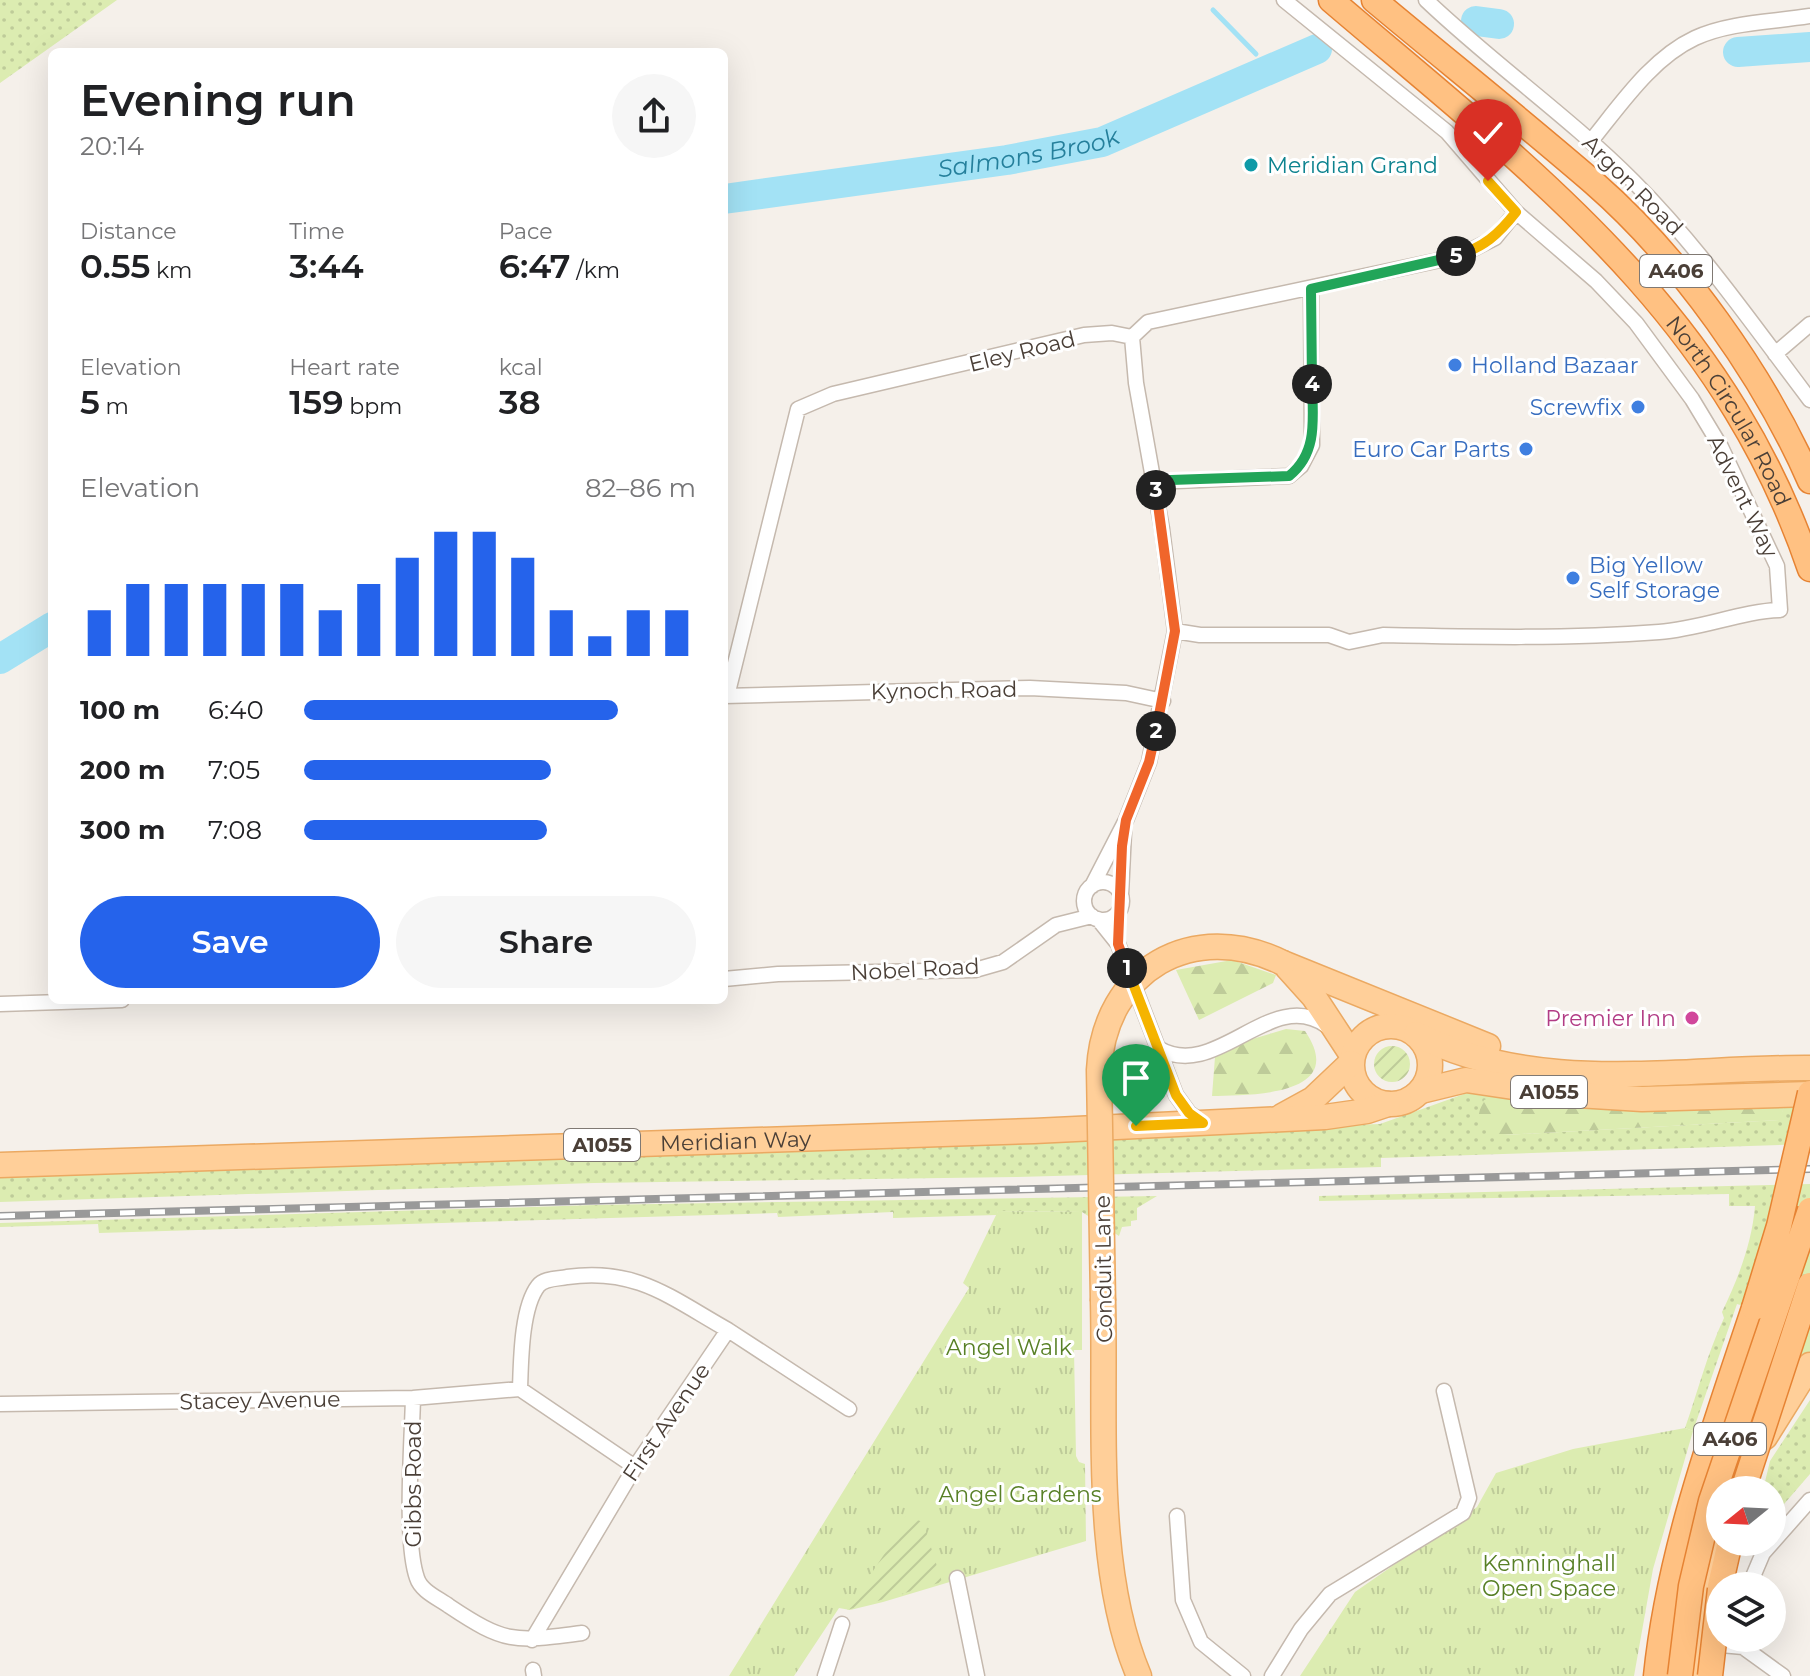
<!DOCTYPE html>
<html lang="en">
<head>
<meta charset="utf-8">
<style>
  body { margin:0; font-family:Montserrat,sans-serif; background:#f6f6f6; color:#202124; height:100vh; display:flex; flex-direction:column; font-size:30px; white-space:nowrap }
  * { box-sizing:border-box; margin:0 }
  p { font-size:26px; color:#757577 }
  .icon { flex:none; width:44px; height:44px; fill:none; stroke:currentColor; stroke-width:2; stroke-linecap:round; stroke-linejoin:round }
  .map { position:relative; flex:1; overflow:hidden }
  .side { position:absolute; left:48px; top:48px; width:680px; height:956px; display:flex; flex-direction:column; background:#fff; border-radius:12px; box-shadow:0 8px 32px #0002 }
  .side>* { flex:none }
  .needle { width:52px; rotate:252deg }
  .fabs { position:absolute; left:1706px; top:1476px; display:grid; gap:16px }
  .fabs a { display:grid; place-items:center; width:80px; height:80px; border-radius:50%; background:#fff; box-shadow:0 8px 32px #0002; font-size:40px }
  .pin { position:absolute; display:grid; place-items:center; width:68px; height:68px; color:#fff; margin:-82px -34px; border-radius:50% 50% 50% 0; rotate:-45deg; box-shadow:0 0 8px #0007 }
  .pin .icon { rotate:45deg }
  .km { position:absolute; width:40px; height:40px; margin:-20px; border-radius:50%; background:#222; color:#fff; font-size:22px; line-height:40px; text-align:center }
  .round { display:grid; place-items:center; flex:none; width:84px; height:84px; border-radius:42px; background:#f6f6f6 }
  .summary { display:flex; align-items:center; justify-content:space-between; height:136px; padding:0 32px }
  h1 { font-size:44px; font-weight:600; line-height:60px }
  .figures { display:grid; grid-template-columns:repeat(3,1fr); gap:12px; height:136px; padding:8px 32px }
  .figures div { display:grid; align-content:center }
  .figures b { font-size:34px; font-weight:600 }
  .figures small { font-size:22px; font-weight:400 }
  .figures p { font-size:22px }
  .chart { height:224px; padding:16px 32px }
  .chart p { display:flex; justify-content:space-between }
  .chart svg { width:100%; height:144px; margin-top:8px; stroke:#2563eb; stroke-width:6 }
  .cta { display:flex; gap:16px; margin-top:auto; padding:16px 32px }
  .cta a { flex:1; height:92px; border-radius:48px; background:#2563eb; color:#fff; font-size:32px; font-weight:600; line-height:92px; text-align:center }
  .cta a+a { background:#f6f6f6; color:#202124 }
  ul { padding:0 32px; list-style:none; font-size:26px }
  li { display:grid; grid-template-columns:128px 96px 1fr; align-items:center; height:60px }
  li i { height:20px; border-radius:10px; background:#2563eb }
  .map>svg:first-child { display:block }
  .grass { fill:url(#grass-dots) }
  .forest { fill:url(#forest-firs) }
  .park { fill:url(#park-tufts) }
  .garden { fill:url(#garden-furrows) }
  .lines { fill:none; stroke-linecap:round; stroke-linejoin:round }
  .stream { stroke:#a3e2f5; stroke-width:5 }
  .river { stroke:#a3e2f5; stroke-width:30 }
  .minor-casing { stroke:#c5b9ae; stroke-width:17 }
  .primary-casing { stroke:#eba962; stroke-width:27 }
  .trunk-casing { stroke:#e68333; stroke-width:27 }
  .minor { stroke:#fff; stroke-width:14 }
  .primary { stroke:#ffcf99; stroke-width:24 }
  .trunk { stroke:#ffc182; stroke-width:24 }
  .rail-casing { stroke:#999; stroke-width:8 }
  .rail { stroke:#fff; stroke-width:5; stroke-dasharray:15; stroke-linecap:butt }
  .primary-bridge-casing { stroke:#eba962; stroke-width:27; stroke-linecap:butt }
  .trunk-bridge-casing { stroke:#e68333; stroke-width:27; stroke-linecap:butt }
  .primary-bridge { stroke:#ffcf99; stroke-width:24 }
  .trunk-bridge { stroke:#ffc182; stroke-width:24 }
  .split-1-casing { stroke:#fff; stroke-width:16 }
  .split-2-casing { stroke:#fff; stroke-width:16 }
  .split-3-casing { stroke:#fff; stroke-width:16 }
  .split-4-casing { stroke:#fff; stroke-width:16 }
  .split-5-casing { stroke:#fff; stroke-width:16 }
  .split-6-casing { stroke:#fff; stroke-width:16 }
  .split-1 { stroke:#f5b400; stroke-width:10 }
  .split-2 { stroke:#f0652b; stroke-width:10 }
  .split-3 { stroke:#f0652b; stroke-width:10 }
  .split-4 { stroke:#22a559; stroke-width:10 }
  .split-5 { stroke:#22a559; stroke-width:10 }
  .split-6 { stroke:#f5b400; stroke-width:10 }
  .culture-dot { fill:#0f9aa8; stroke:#fff; stroke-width:3 }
  .shop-dot { fill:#3f7fe0; stroke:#fff; stroke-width:3 }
  .hotel-dot { fill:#d1479c; stroke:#fff; stroke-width:3 }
  .labels { text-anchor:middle; stroke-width:6; stroke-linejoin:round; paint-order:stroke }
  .shield { fill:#fff; stroke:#807973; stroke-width:2 }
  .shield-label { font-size:20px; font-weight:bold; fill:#4a3f37 }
  .culture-label { font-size:22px; fill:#0d838f; stroke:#fff; text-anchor:start }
  .street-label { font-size:22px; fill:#4a3f37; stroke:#fff }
  .shop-label { font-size:22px; fill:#366cbe; stroke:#fff; text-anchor:start }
  .hotel-label { font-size:22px; fill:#b23c85; stroke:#fff; text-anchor:end }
  .park-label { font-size:22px; fill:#588026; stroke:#fff }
  .water-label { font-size:24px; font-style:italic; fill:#247f9b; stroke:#fff }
</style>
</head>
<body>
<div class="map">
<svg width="1810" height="1676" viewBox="0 0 1810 1676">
  <defs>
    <pattern id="grass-dots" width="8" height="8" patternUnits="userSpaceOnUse" patternTransform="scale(2)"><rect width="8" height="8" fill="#dcecb1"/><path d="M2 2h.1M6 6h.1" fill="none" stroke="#becb99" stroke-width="1.8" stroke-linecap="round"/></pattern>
    <pattern id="forest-firs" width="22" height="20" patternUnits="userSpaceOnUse" patternTransform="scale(2)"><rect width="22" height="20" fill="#dcecb1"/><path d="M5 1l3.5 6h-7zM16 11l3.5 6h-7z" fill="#becb99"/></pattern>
    <pattern id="park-tufts" width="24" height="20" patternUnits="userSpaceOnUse" patternTransform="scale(2)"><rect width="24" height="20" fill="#dcecb1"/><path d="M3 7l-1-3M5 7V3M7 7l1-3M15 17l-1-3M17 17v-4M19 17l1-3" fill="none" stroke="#becb99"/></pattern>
    <pattern id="garden-furrows" width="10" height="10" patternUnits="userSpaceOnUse" patternTransform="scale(2)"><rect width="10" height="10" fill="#dcecb1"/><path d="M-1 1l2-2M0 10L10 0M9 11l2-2" fill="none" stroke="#becb99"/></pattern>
  </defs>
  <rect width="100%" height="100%" fill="#f5f0ea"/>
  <path class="grass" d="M0,0H117L0,83Z
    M1467,1093L1497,1095L1504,1135L1779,1120L1785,1104L1810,1103V1144L1381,1158V1167L1017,1177L594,1183L0,1202V1170L1380,1124Z
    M1810,1184V1353L1784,1384L1763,1312L1737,1304L1693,1431L1685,1428C1698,1391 1707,1354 1724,1318L1722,1312C1738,1279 1752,1243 1755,1206H1729V1194L1319,1201V1196Z
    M1157,1196L1137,1208V1220L1131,1221V1226L1122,1227L1119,1236L1082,1212L998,1211L997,1215L893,1218V1212L778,1217L777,1213L99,1233L98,1224L0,1227V1223L595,1205Z
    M1810,1400V1474L1772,1518V1490H1763L1770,1461Z"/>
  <path class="forest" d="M1232,960L1276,975L1273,983L1199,1020L1176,970Z
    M1286,1029L1305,1031C1350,1097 1248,1095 1212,1096L1215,1057L1249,1040Z
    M1497,1095L1785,1104L1780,1120L1504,1135C1481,1131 1472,1123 1484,1100Z"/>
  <path class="park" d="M998,1211L1082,1212V1350H1074L1076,1456L1079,1462L1085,1464L1086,1541L883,1602L850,1610L839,1608L794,1676H729L969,1288L963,1283Z
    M1685,1428L1693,1431L1653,1569L1634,1676H1300L1355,1592L1477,1507L1496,1473L1573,1449Z"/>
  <path class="garden" d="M1374 1064a18 18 0 1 1 36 0a18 18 0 1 1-36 0Z
    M906,1516L923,1522L942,1582L847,1610L885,1553L879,1549Z"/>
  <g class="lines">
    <path class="stream" d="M1213,10L1256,54"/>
    <g class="river">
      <path d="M1476,21L1499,24"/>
      <path d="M1738,52L1810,47"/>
      <path id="s1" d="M724,199L1007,160L1102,142L1317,49"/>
      <path d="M0,659L52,627"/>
    </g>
    <g class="minor-casing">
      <path id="minor" d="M1426,0C1492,63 1568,116 1633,181C1700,248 1753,325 1810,400
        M1591,141C1621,104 1652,58 1695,38C1729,22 1774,22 1810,16
        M1775,354L1810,324
        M1154,482L1289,476L1301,466L1312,445L1311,289
        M1175,631L1200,635H1329L1349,642L1383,635C1474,637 1568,639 1659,632C1701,629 1742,611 1780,610L1777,566L1721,447L1692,399L1636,323L1596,281L1516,212L1447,132L1284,0
        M724,696L1030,688L1126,693L1163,701
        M727,696L798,409L833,394L1084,335L1112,333L1132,337L1148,322L1459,256L1495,238L1516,212
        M1084 901a19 19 0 1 1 38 0a19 19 0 1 1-38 0Z
        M1092,886L1126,820L1149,762L1175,631L1162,529L1136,383L1132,337
        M1121,894L1124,832
        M1098,919L1118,944L1176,1095L1189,1113L1203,1123
        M724,979L778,974L975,970L1003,962L1056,925L1092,916
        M0,1004L122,1000
        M1158,1048C1216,1083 1271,985 1327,1026
        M520,1389C521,1362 521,1308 538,1286C544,1278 558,1279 567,1277C636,1267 671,1298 728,1330
        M413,1398C412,1441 404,1541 417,1578C421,1591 438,1598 449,1606C506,1644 514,1642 582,1633
        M0,1404L413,1398L520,1389L635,1467
        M1177,1516L1183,1600L1201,1642L1243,1676
        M957,1578L977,1676
        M1749,1586L1763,1553L1810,1500
        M532,1640L635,1467L728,1330L849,1409
        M1710,1644L1743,1647L1783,1676
        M533,1670L534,1676
        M825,1676L842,1624
        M1272,1676L1301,1629L1330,1594L1463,1513L1469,1498L1444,1391"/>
    </g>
    <g class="primary-casing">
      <g id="primary">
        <path d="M1283,963L1488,1046"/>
        <path d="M1287,967L1314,997L1352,1055"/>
        <circle cx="1391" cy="1065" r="39"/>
        <path d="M1416,1034C1539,1097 1678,1067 1810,1068"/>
        <path d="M1421,1091L1466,1080L1561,1094L1642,1099L1810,1094"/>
        <path d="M1282,1116L1313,1099L1351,1063"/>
        <path id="s2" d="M0,1165L1034,1131L1325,1117L1367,1111L1388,1104"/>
        <path d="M1103,1301C1106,1417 1093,1569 1139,1676"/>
        <path d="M1765,1437L1810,1365"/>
        <path d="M1692,1666L1718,1545"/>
      </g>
    </g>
    <g class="trunk-casing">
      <g id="trunk">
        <path id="s3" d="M1331,0C1529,169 1722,310 1810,569"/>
        <path d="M1374,0C1447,61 1522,121 1594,183C1681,259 1764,376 1810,481"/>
        <path d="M1720,1586L1730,1542"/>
        <path d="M1656,1676C1669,1549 1714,1429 1754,1308"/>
      </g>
    </g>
    <use href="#minor" class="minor"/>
    <use href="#primary" class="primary"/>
    <use href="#trunk" class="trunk"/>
    <g class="rail-casing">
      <path id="rail" d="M0,1216L1810,1169"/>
    </g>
    <use href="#rail" class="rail"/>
    <g class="primary-bridge-casing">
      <path id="primary-bridge" d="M1103,1301L1099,1070C1104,970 1193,918 1283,963"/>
    </g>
    <g class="trunk-bridge-casing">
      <path id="trunk-bridge" d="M1754,1308L1779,1226L1810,1093
        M1743,1490L1810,1285
        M1680,1676L1691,1586L1711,1501L1810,1210
        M1710,1676L1720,1589"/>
    </g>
    <use href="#primary-bridge" class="primary-bridge"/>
    <use href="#trunk-bridge" class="trunk-bridge"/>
  </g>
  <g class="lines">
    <g class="split-1-casing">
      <path id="split-1" d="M1127,968L1176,1095L1189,1113L1203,1123L1136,1126"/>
    </g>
    <g class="split-2-casing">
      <path id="split-2" d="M1127,968L1118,944L1122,846L1126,820L1149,762L1156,731"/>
    </g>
    <g class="split-3-casing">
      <path id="split-3" d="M1156,490L1175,631L1156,731"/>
    </g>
    <g class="split-4-casing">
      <path id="split-4" d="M1156,490L1154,482L1171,480L1289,476C1318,453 1313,419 1312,384"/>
    </g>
    <g class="split-5-casing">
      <path id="split-5" d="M1312,384L1311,289L1456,256"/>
    </g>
    <g class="split-6-casing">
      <path id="split-6" d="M1456,256C1484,247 1498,235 1516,212L1488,181"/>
    </g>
    <use href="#split-1" class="split-1"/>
    <use href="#split-2" class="split-2"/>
    <use href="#split-3" class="split-3"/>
    <use href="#split-4" class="split-4"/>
    <use href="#split-5" class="split-5"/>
    <use href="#split-6" class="split-6"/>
  </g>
  <circle class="culture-dot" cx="1251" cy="165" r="8"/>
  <g class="shop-dot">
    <circle cx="1455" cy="365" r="8"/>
    <circle cx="1638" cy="407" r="8"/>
    <circle cx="1526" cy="449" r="8"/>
    <circle cx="1573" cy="578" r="8"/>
  </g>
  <circle class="hotel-dot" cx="1692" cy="1018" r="8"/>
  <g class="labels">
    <g class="shield">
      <rect x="1640" y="255" width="72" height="32" rx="6"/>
      <rect x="1511" y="1076" width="76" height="32" rx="6"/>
      <rect x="564" y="1129" width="76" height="32" rx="6"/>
      <rect x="1694" y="1423" width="72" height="32" rx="6"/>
    </g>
    <g class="shield-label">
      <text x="1676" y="278">A406</text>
      <text x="1549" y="1099">A1055</text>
      <text x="602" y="1152">A1055</text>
      <text x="1730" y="1446">A406</text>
    </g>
    <g class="culture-label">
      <text x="1267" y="173">Meridian Grand</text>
    </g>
    <g class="street-label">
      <text transform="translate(1633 185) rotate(45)" y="8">Argon Road</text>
      <text transform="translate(1022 351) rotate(-14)" y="8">Eley Road</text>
      <text dy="8" stroke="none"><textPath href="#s3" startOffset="576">North Circular Road</textPath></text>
      <text transform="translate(1743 496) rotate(64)" y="8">Advent Way</text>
      <text transform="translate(944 690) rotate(-1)" y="8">Kynoch Road</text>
      <text transform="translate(915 969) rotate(-3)" y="8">Nobel Road</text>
      <text dy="8" stroke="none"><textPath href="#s2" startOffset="736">Meridian Way</textPath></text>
      <text transform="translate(1103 1269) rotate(-91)" y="8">Conduit Lane</text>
      <text transform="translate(260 1400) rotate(-1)" y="8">Stacey Avenue</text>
      <text transform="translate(666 1422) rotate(-56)" y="8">First Avenue</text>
      <text transform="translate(413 1484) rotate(-90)" y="8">Gibbs Road</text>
    </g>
    <g class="shop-label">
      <text x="1471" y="373">Holland Bazaar</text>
      <text x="1622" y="415" text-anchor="end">Screwfix</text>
      <text x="1510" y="457" text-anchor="end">Euro Car Parts</text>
      <text x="1589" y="573">Big Yellow<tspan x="1589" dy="25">Self Storage</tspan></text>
    </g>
    <g class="hotel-label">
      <text x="1676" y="1026">Premier Inn</text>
    </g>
    <g class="park-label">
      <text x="1009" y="1355">Angel Walk</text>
      <text x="1020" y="1502">Angel Gardens</text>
      <text x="1549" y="1571">Kenninghall<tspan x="1549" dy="25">Open Space</tspan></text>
    </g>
    <g class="water-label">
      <text dy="8" stroke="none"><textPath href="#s1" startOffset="308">Salmons Brook</textPath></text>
    </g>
  </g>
</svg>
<div class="fabs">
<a><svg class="needle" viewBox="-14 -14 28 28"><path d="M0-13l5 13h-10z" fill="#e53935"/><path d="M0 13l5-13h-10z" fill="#757577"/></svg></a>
<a><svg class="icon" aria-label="layers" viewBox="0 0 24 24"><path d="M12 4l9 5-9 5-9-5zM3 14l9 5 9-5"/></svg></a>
</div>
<div class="pin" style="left:1136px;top:1126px;background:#1e9e55"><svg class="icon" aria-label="arrive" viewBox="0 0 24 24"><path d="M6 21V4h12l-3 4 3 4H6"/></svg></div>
<div class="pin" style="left:1488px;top:181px;background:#d93025"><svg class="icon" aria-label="check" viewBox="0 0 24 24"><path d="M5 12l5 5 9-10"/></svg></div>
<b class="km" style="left:1127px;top:968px">1</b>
<b class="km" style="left:1156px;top:731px">2</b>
<b class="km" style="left:1156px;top:490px">3</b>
<b class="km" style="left:1312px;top:384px">4</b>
<b class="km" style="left:1456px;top:256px">5</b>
<section class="side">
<div class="summary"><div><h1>Evening run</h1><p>20:14</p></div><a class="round"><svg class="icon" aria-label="share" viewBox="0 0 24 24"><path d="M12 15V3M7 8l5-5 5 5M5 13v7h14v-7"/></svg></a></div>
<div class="figures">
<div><p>Distance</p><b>0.55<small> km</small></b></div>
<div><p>Time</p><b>3:44</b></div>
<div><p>Pace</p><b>6:47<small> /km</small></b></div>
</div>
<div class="figures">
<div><p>Elevation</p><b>5<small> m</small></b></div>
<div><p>Heart rate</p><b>159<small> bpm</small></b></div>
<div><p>kcal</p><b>38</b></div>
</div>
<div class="chart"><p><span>Elevation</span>82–86 m</p>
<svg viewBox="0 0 160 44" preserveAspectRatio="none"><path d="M5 44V30M15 44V22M25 44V22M35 44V22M45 44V22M55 44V22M65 44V30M75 44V22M85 44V14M95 44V6M105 44V6M115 44V14M125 44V30M135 44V38M145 44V30M155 44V30"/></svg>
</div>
<ul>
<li><b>100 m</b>6:40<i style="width:80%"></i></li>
<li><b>200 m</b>7:05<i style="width:63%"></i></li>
<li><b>300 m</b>7:08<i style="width:62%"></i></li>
</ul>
<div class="cta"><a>Save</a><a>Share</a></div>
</section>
</div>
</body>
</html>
